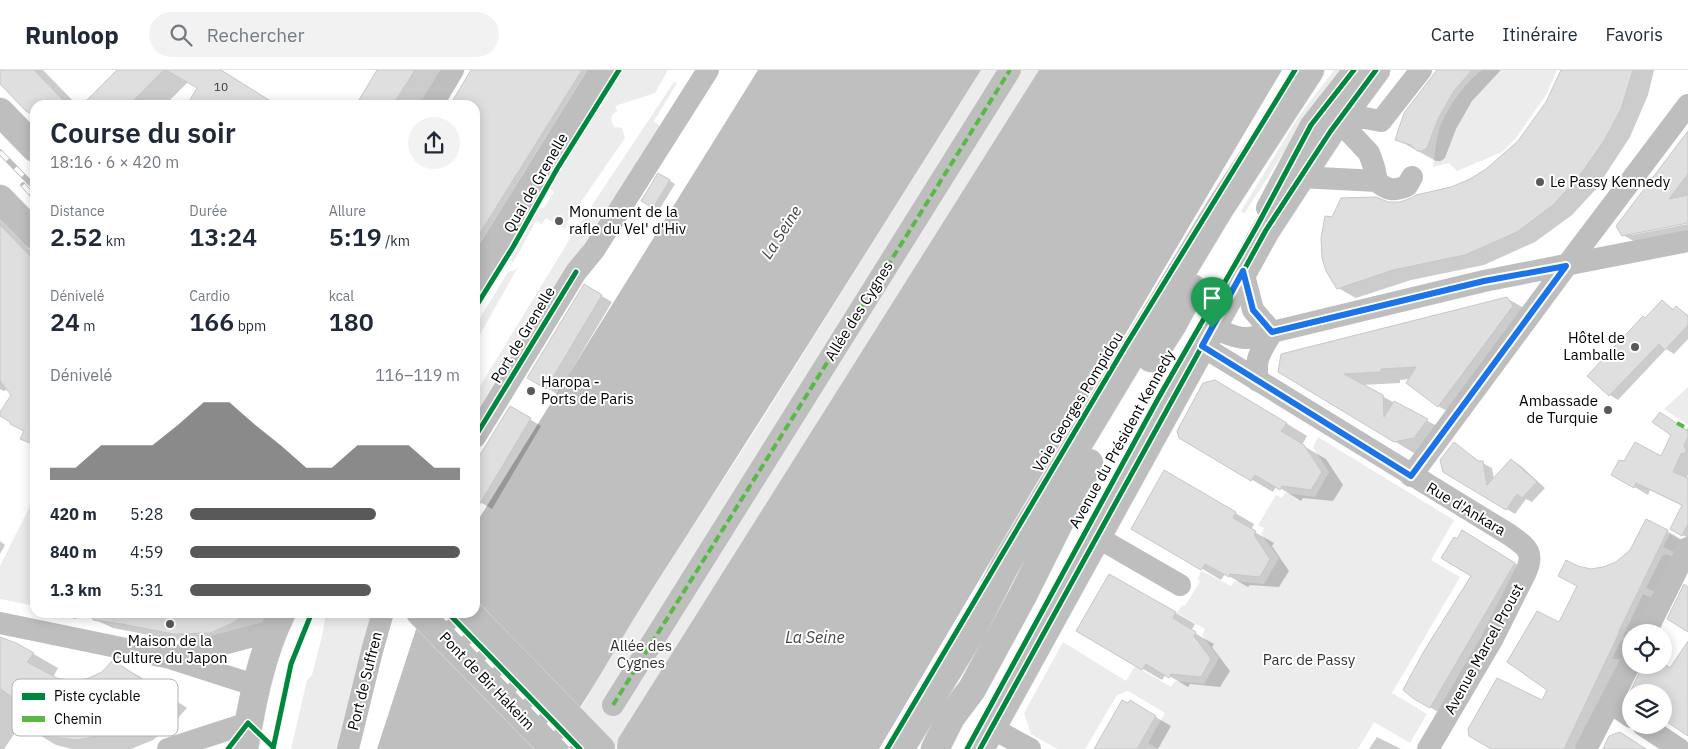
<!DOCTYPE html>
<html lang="fr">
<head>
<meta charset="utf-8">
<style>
  body { margin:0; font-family:"IBM Plex Sans",sans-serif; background:#f2f2f3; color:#1f2937; height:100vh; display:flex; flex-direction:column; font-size:19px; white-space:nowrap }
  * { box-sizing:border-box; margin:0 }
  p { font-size:16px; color:#747a83 }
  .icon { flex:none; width:28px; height:28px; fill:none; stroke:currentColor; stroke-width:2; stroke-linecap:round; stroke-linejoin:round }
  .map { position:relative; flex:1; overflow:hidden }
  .drawer { position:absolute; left:30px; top:30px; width:450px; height:518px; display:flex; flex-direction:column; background:#fff; border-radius:15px; box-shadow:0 2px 12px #0003 }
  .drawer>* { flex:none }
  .tools { position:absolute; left:1622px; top:554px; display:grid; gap:10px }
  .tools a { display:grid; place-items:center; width:50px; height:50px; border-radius:50%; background:#fff; box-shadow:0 2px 12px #0003; font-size:25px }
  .pin { position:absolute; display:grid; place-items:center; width:42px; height:42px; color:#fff; margin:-51px -21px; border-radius:50% 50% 50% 0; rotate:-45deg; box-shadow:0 0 5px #0007 }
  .pin .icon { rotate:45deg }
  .round { display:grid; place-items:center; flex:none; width:52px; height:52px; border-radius:26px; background:#f2f2f3 }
  .head { display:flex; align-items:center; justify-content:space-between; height:85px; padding:0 20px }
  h1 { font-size:28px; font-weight:600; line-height:38px }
  .figures { display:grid; grid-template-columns:repeat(3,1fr); gap:8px; height:85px; padding:5px 20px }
  .figures div { display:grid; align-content:center }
  .figures b { font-size:25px; font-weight:600 }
  .figures small { font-size:14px; font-weight:400 }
  .figures p { font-size:14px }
  .chart { height:140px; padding:10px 20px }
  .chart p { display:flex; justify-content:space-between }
  .chart svg { width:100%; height:90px; margin-top:5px; fill:#595959; opacity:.7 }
  ul { padding:0 20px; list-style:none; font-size:16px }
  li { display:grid; grid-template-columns:80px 60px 1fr; align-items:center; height:38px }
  li i { height:12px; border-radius:6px; background:#595959 }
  header { display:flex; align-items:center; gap:30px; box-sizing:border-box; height:70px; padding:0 25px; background:#fff; border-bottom:1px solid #e0e1e3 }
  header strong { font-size:24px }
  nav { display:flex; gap:28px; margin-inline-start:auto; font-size:18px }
  .search { width:350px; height:45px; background:#f2f2f3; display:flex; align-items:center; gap:12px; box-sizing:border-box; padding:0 18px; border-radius:28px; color:#747a83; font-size:19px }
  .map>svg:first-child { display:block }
  .green { fill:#ececec }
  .water { fill:#bfbfbf }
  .shadow { fill:#0003 }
  .building { fill:#dfdfdf; stroke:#c7c7c7 }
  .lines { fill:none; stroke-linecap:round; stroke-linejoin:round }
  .major-casing { stroke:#dbdbdb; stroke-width:29 }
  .minor { stroke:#bebebe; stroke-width:22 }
  .major { stroke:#bebebe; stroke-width:28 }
  .rail-casing { stroke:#bebebe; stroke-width:5.5 }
  .rail { stroke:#fff; stroke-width:4; stroke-dasharray:11; stroke-linecap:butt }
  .quiet { stroke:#58b947; stroke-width:4; stroke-dasharray:8 4; stroke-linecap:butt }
  .cycleway-casing { stroke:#fff; stroke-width:8 }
  .cycleway { stroke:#00873e; stroke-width:5 }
  .route-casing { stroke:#fff; stroke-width:10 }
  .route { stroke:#1a73e8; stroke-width:6 }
  .poi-dot { fill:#595959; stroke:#fff; stroke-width:2 }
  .labels { text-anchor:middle; stroke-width:4; stroke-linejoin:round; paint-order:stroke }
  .number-label { font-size:12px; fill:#383838 }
  .poi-label { font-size:15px; fill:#000; stroke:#fff; text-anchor:start }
  .street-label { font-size:15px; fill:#000; stroke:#fff }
  .park-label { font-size:15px; fill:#333; stroke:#fff }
  .water-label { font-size:16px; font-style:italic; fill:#444; stroke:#fff }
  .key { fill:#fff; stroke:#b2b2b2; stroke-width:1 }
  .key-label { font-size:14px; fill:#000 }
</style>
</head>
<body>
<header>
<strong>Runloop</strong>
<div class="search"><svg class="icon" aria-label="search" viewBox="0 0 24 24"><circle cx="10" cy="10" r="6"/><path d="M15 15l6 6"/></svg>Rechercher</div>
<nav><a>Carte</a><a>Itinéraire</a><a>Favoris</a></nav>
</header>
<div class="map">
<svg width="1688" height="679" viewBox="0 0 1688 679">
  <rect width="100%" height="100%" fill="#fff"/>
  <path class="green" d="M623,0H668L655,23L615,36L617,41L612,45L611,50L614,57L622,58L625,68L567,152L568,154L565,159L560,156L563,151L558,147L553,152L546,148L542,154L536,151L513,193L510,190L540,137L544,138L554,122L549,119L603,30H605Z
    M981,0H1039L619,669L618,679L580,640L618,572L756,359Z
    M1334,0H1342L1306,48L1244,144L1241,141L1299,46Z
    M1482,0H1557L1546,25L1515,69L1502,82L1457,101L1449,93L1433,97C1435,84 1436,66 1441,54C1450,34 1465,13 1482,0Z
    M674,12L677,13L654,51L662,58L576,186L475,353V321H477L571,167Z
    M518,197L475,273V256L508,202L514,201Z
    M1688,317V355L1664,339Z
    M1318,367L1454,450L1431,490L1460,507L1392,623L1427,644L1410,673L1374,652L1358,679H1158L1148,673L1165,643L1128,621L1117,625L1085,679H1057L1031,664L1024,643L1063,572L1126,611L1135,596L1171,617L1175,611L1204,614L1219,588L1202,565L1205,559L1177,543L1182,535L1185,536L1200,511L1197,509L1202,501L1231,516L1235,511L1264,514L1279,488L1261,464L1264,458L1258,455L1276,425L1282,428L1285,423L1315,427L1329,402L1313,377Z
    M35,426V536L0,529V496Z
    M1670,464L1680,470L1674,482L1663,477Z
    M1667,484L1672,487L1655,522L1646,518L1662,486Z
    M1643,524L1652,528L1636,562H1631V569L1623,566Z
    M326,543H374L341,679H291L307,610L312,605L322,566Z
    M1621,570L1630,574L1623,589H1612Z"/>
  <path class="water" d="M758,0H981C872,173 764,346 653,518C619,571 589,627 553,679H377L418,553L424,543L475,542V455Z
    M1039,0H1282L879,679H617L618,669Z"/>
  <path class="shadow" d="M0,0H43L77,35H35V48L0,13Z
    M118,0H221L276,35H193L199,18L188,12L165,35H84Z
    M379,0H445L424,35H357Z
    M473,0H603L489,182L475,175V35H451Z
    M1439,0H1501L1472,31L1456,59L1445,88L1441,91H1436L1396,69Z
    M1562,0H1654L1648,25L1630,67L1596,119L1572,145L1535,172L1484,195L1411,210L1356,228L1338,218L1333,148L1388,133H1400L1451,118L1470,110L1487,100L1519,72L1547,32Z
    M1688,74V152L1634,162L1631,165L1688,154V165L1639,174L1623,165Z
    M659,104L675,114L659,140L642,130Z
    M0,149L35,185V376L22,368L25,361L0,345L13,325L8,319L4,321L0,319Z
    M584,216L612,232L557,324L528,307Z
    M1506,228L1526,239L1458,347L1438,336L1410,309L1400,310V313L1362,315L1446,361L1433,379L1414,383L1280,302Z
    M1662,232L1674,240L1677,238L1688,245V269L1674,284L1666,279L1618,330L1610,325L1645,249Z
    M1237,323L1307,366L1302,375L1326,389L1343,415L1333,431L1303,428L1301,431L1277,416L1273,422L1180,367Z
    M510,337L541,356L492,439L475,429V396Z
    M1660,343L1688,361V405L1686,409L1688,410V468L1671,459L1683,436L1650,420L1648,425L1613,404L1625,392L1661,388L1672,364Z
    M1455,374L1480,392L1492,398L1494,410L1512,390L1521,396L1545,418L1532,432L1526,429L1515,444L1444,401Z
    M1164,401L1254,454L1251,460L1274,473L1272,476L1289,501L1279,517L1250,515L1248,517L1225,504L1221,510L1133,458Z
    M1647,450L1688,473L1645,562H1631V595L1592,679H1494L1542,632L1549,620L1559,553L1578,516V497L1591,500L1603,498L1616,493L1631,481Z
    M1458,470L1479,471L1531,503L1447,647L1414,628L1472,505Z
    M0,471L5,475L0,484Z
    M1110,505L1195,554L1191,561L1214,574L1212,577L1230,601L1220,617L1190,614L1188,617L1166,604L1162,610L1143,599Z
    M53,542H272L260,554L190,573L113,558L80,543L76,549L59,546Z
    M0,569L25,579L58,598L53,607L57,609L80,612L102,603L113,592L139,606L187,638L170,657L153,670L131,679H72L56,675L21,654L4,679H0Z
    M1688,573V664L1664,648V622H1633L1632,621L1644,595L1664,594L1671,599Z
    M1130,632L1171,656L1158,679H1095Z
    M1377,667L1401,679H1369Z"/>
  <path class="building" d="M0,0H34L68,35H35V46L26,41L0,14Z
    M117,0H164L129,35H82Z
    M166,0H221L277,35H187L197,18Z
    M377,0H415L393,35H356Z
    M471,0H582L475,171V35H450Z
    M1437,0H1472L1454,21L1438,49L1427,78L1422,81H1417L1411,75L1395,70L1404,43Z
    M1561,0H1633L1621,39L1604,71L1578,108L1553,135L1517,162L1465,185L1393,200L1337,219L1326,201L1322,188L1321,168L1325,146L1332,147L1341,128L1376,127L1388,132H1400L1411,128L1416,125L1451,117L1470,109L1486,99L1518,71L1546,32Z
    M1688,61V104L1669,129L1688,125V153L1622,166L1616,156Z
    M658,103L670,110L653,138L641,131Z
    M0,155L35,191V375L20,369L24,361L10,354V352L0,346V342L11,325L0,311Z
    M584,214L602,225L546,319L527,308Z
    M1507,227L1513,236L1438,337L1406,313L1416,297L1381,299V302L1344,304L1383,325L1384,347L1394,331L1428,349L1414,368L1394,372L1278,302L1281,284Z
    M1662,230L1673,240L1676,236L1688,246V255L1665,280L1659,274L1609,326L1587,306L1643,246L1645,248Z
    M1215,310L1287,353L1281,361L1304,375L1322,402L1311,420L1282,416L1280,420L1255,405L1251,411L1179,368L1177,361L1203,313Z
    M510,336L531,348L475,442V393Z
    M1660,342L1688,361V367L1684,376L1687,382L1681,384L1673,402L1688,408V454L1682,466L1670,459L1682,435L1636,413L1634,418L1611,405L1619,390L1624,391L1635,372L1661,386L1671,365L1652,352Z
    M1454,372L1478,391H1483L1487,415L1511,389L1537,412L1522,428L1517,424L1506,440L1443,402L1440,390Z
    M1164,400L1236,442L1233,448L1256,461L1254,465L1270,489L1260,507L1230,504L1229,507L1205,494L1201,500L1131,459Z
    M1646,449L1668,460L1619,561H1620L1564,679H1491L1469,666L1468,659L1497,608L1542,630L1547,620L1507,592L1537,541L1559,552L1577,516L1558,506L1566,490L1578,496L1591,499L1603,497L1616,492L1630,480Z
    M1462,460L1515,493L1430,638L1414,629L1403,620L1424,581L1471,506L1441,488L1454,467L1457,469Z
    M1109,504L1176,542L1173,548L1196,562L1194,566L1211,589L1201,607L1171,604L1169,608L1146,594L1142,600L1076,561Z
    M1684,514L1688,517V562L1667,549Z
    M93,542H248L231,554L210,563L173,564L122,554L93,550Z
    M0,567L16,573L34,583L27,592L57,608L67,610H79L89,608L102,602L113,590L162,623L145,643L128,656L113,663L77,670L45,666L29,660L15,653L26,636L0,619Z
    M1688,571V666L1664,650V622H1630L1643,595H1666L1670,598Z
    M1122,630L1128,633L1130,630L1156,646L1137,679H1094Z
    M1620,662L1646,679H1603L1609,666Z"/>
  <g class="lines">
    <g class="major-casing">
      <path id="major" d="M0,42L35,78
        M0,129L35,165
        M475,208L604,0
        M1151,288L1173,254L1192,218
        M420,542L554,679
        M468,542L601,679
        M244,679C252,633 261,584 282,542
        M900,679L970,564L1006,494L1220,138L1310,0
        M935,679L951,647L972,619L1023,525L1089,393
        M980,679L1266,160L1330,62L1376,0"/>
    </g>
    <path class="minor" d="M432,35L453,0
      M1343,44L1381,51L1421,0
      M1300,107L1377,111L1374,97L1369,83L1338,50
      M1377,111C1387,121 1394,121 1407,116L1412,107
      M1267,138L1311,55L1354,0
      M1243,201L1253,240L1272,262C1261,282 1254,287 1258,311
      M1212,258C1242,269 1241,272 1272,262L1484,211L1688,171
      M1202,276L1510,465C1526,477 1535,481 1526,502L1492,570L1428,679
      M475,367L576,202L594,180L708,0
      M1411,406L1567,195L1688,35
      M1097,467L1180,515
      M0,553L170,588L257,616
      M1646,562L1688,478
      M170,588L273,561
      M1611,633L1631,647
      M613,635L1010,0
      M1643,655L1679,679
      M992,658L1030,679
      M168,679L248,653
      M348,679L372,581L383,542
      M1586,679L1631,592"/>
    <use href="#major" class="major"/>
    <g class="rail-casing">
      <path id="rail" d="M0,82L35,118
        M23,115L35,128
        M440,542L574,679"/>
    </g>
    <use href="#rail" class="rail"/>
    <path class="quiet" d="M1677,353L1688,359
      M613,635L1010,0"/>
    <g class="cycleway-casing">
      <path id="cycleway" d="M475,238L513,177L557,99L619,0
        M475,367L576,202
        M447,542L580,679
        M228,679L248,653L273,677
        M273,679L291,594L312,542
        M887,679L1126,275L1295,0
        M967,679L1159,327L1257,156L1311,55L1354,0
        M980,679L1266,160L1330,62L1376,0"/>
    </g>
    <use href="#cycleway" class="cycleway"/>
  </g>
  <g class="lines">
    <g class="route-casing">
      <path id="route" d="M1566,196L1411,406L1202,276L1243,201L1253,240L1272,262L1484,211Z"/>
    </g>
    <use href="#route" class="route"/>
  </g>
  <g class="poi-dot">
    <circle cx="1540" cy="112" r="5"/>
    <circle cx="559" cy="151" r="5"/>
    <circle cx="1635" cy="277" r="5"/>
    <circle cx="531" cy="321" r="5"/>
    <circle cx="1608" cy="340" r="5"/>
    <circle cx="170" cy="554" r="5"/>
  </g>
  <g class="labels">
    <g class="number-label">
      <text x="221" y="21">10</text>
    </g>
    <g class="poi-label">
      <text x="1550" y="117">Le Passy Kennedy</text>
      <text x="569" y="147">Monument de la<tspan x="569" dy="17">rafle du Vel' d'Hiv</tspan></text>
      <text x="1625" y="273" text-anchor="end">Hôtel de<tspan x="1625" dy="17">Lamballe</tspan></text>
      <text x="541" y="317">Haropa -<tspan x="541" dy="17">Ports de Paris</tspan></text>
      <text x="1598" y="336" text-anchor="end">Ambassade<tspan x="1598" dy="17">de Turquie</tspan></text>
      <text x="170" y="576" text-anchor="middle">Maison de la<tspan x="170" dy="17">Culture du Japon</tspan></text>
    </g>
    <g class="street-label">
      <text transform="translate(536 113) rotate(-60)" y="5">Quai de Grenelle</text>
      <text transform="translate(859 241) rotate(-58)" y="5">Allée des Cygnes</text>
      <text transform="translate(523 265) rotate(-59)" y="5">Port de Grenelle</text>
      <text transform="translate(1078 332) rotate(-59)" y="5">Voie Georges Pompidou</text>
      <text transform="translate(1122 369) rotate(-61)" y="5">Avenue du Président Kennedy</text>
      <text transform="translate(1466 439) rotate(31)" y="5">Rue d'Ankara</text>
      <text transform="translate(1484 579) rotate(-61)" y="5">Avenue Marcel Proust</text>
      <text transform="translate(365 611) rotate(-76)" y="5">Port de Suffren</text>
      <text transform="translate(487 611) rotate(46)" y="5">Pont de Bir Hakeim</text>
    </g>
    <g class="park-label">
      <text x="641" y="581">Allée des<tspan x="641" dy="17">Cygnes</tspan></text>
      <text x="1309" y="595">Parc de Passy</text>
    </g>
    <g class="water-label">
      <text transform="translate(781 162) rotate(-57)" y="6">La Seine</text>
      <text x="815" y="573">La Seine</text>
    </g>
  </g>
  <rect x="12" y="609" width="166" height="57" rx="8" class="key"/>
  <rect x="22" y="623" width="23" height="7" fill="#00873e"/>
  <rect x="22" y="646" width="23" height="6" fill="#58b947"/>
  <g class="key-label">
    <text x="54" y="631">Piste cyclable</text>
    <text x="54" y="654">Chemin</text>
  </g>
</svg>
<div class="tools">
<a><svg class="icon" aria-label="locate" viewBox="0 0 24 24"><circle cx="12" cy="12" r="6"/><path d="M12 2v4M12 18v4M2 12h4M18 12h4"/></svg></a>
<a><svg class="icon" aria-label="layers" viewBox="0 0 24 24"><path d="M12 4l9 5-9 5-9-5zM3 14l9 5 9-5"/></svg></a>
</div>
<div class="pin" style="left:1212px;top:258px;background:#1e9e55"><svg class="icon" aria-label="arrive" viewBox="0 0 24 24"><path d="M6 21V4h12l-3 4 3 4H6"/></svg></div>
<section class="drawer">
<div class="head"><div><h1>Course du soir</h1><p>18:16 · 6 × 420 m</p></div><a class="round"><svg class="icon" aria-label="share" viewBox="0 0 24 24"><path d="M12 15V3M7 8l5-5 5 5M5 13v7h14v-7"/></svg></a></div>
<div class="figures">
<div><p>Distance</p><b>2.52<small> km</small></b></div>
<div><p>Durée</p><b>13:24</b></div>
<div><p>Allure</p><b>5:19<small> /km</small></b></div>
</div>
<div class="figures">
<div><p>Dénivelé</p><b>24<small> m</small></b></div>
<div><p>Cardio</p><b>166<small> bpm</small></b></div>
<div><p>kcal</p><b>180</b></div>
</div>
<div class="chart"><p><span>Dénivelé</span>116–119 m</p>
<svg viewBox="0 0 160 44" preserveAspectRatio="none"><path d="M0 44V38L10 38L20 27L30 27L40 27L50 17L60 6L70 6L80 17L90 27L100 38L110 38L120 27L130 27L140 27L150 38L160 38V44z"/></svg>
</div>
<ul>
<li><b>420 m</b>5:28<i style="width:69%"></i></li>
<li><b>840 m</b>4:59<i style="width:100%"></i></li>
<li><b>1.3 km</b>5:31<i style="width:67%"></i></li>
</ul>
</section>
</div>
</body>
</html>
